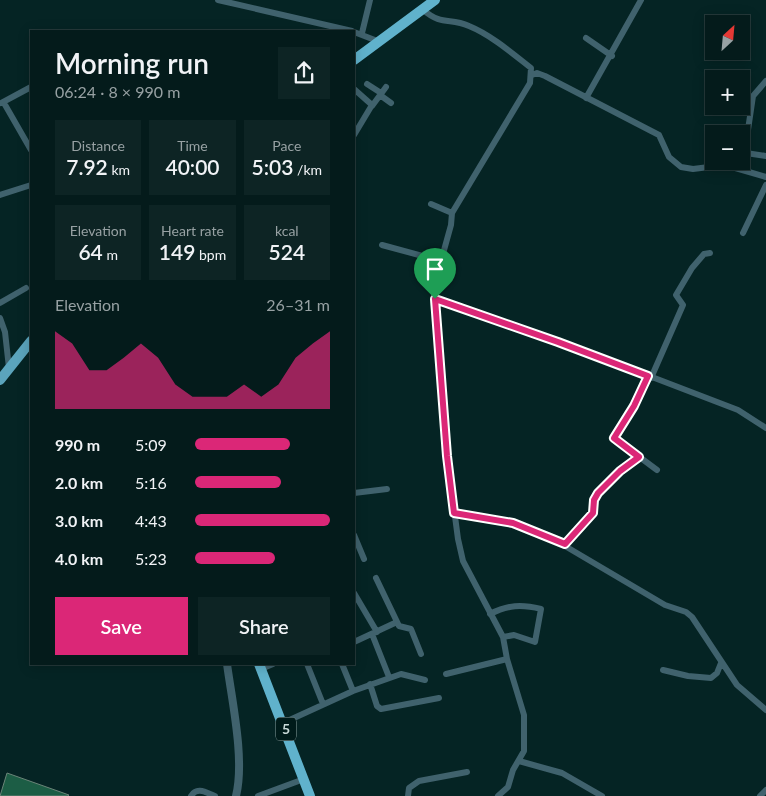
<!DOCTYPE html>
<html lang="en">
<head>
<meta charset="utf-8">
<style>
  body { margin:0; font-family:Lato,sans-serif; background:#0d2424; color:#f1f3f6; height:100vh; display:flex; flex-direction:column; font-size:19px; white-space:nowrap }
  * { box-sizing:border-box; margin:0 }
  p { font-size:16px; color:#97a1a3 }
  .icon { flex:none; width:28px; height:28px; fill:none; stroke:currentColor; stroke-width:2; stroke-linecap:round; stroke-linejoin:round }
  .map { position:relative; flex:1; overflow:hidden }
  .sheet { position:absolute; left:30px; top:30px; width:325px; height:635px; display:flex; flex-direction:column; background:#041b1b; border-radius:0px; box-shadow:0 2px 12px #0003,0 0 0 1px #25393a }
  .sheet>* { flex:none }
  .needle { width:32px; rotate:26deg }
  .controls { position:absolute; left:705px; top:15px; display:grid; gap:10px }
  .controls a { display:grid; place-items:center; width:45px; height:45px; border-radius:0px; background:#041b1b; box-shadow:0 2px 12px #0003,0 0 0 1px #25393a; font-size:25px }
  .pin { position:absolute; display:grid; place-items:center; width:42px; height:42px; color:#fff; margin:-51px -21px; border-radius:50% 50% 50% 0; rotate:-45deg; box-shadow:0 0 5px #0007 }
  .pin .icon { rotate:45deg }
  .round { display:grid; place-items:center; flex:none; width:52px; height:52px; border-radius:0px; background:#0d2424 }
  .summary { display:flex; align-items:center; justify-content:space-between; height:85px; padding:0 25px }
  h1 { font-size:28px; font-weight:600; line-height:38px }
  .figures { display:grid; grid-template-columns:repeat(3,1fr); gap:8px; height:85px; padding:5px 25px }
  .figures div { display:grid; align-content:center; border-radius:0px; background:#0d2424; text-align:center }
  .figures b { font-size:21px; font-weight:600 }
  .figures small { font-size:14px; font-weight:400 }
  .figures p { font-size:14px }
  .chart { height:140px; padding:10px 25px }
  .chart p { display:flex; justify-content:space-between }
  .chart svg { width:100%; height:90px; margin-top:5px; fill:#db2777; opacity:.7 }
  .action { display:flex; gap:10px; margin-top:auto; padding:10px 25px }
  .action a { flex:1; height:58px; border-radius:0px; background:#db2777; color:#fff; font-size:20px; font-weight:600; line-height:58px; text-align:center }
  .action a+a { background:#0d2424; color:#f1f3f6 }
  ul { padding:0 25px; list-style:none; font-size:16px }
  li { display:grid; grid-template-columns:80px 60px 1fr; align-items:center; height:38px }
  li i { height:12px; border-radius:6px; background:#db2777 }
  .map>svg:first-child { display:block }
  .building { fill:#1c5d45; stroke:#6a8478 }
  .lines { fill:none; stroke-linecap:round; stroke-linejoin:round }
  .minor { stroke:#40626d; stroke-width:6 }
  .tertiary { stroke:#40626d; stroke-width:8 }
  .primary { stroke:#5ba4bc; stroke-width:10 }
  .trunk { stroke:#60b2cc; stroke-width:10 }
  .route-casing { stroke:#fff; stroke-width:10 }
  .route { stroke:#db2777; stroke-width:6 }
  .labels { text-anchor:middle; stroke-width:4; stroke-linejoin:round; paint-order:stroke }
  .shield { fill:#001b1a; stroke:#8b9f9e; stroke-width:1 }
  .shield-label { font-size:14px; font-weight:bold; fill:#c7d8d7 }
</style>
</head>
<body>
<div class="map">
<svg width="766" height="796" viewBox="0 0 766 796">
  <rect width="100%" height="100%" fill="#052424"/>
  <path class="building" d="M7,773L69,795L68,796H0Z"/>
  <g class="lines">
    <path class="minor" d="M218,0L352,31
      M422,9C443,27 449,17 469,26C491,35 512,53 531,68L530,83L452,213L451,225L441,261L435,299L447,456L458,539L463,561L503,637L507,659L524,715V751L513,770L508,787L498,796
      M354,32L380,42
      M362,33L370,0
      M586,38L612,56
      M532,75L537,73L545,76L659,135L669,157L681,167L693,169L725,165L766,177
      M766,81L753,96L745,150L746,153L766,156
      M367,84L381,93
      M354,89L372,105L354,135
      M380,95L391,103
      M586,98L641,0
      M1,103L31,87
      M4,103L31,150
      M372,106L386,87
      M0,195L31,185
      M431,204L452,213
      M743,233L766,185
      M382,245L441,261
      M435,299L558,341L738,410L766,428
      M0,303L26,288
      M0,318L5,332L9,368
      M647,376L635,406L614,438L657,470
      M651,378L683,305L676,295L692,268L704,254L710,253
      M354,493L387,489
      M454,513L513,523L548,536L665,605L686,612L692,617L737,685L766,710
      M354,535L364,559
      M565,545L593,513C594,509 593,506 594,501C597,486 626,466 639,457
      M376,578L399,626L411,629L421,654
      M354,593L377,632
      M490,614C508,605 521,604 541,609L535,642L514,635L503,637
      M372,634L389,677
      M354,642L397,622
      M307,664L323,704
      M342,664L353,691
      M261,669L273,664
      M663,670L688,676L711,678L717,673L721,663
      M446,674L507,659
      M370,684L377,706L381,709L439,698
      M283,723L353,691L401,674L425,680
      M519,761L562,773L602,796
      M191,796C197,786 207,793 215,796
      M258,796L304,779
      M408,796L409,788L419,781L467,772
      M760,796L766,790"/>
    <path class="tertiary" d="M227,664C232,701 245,760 236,796"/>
    <path class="primary" d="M0,380L31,341"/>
    <path class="trunk" d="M354,60L435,0
      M259,664L310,796"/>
  </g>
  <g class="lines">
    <g class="route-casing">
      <path id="route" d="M435,299L558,342L648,376L634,406L614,438L639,457L620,471L598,493L594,500L593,513L565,544L513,523L454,513L447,456Z"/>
    </g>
    <use href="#route" class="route"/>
  </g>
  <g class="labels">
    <rect class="shield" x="276" y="717.5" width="20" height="23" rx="4"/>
    <g class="shield-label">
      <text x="286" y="734">5</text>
    </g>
  </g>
</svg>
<div class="controls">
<a><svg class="needle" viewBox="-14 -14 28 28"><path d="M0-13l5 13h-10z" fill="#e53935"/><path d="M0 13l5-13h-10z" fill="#97a1a3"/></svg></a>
<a>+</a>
<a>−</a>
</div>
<div class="pin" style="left:435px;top:299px;background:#1e9e55"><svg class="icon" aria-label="arrive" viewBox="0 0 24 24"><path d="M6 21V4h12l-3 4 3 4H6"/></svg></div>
<section class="sheet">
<div class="summary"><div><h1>Morning run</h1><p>06:24 · 8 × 990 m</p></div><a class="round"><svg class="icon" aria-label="share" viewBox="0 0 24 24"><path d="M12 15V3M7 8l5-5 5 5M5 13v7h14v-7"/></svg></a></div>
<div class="figures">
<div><p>Distance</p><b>7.92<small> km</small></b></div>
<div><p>Time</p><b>40:00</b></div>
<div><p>Pace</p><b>5:03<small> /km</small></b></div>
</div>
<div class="figures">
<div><p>Elevation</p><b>64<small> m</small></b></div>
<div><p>Heart rate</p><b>149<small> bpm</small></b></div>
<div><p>kcal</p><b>524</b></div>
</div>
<div class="chart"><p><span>Elevation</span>26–31 m</p>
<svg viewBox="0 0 160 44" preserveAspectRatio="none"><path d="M0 44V6L10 12L20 25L30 25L40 19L50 12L60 19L70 32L80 38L90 38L100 38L110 32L120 38L130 32L140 19L150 12L160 6V44z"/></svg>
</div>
<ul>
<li><b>990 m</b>5:09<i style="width:70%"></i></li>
<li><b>2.0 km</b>5:16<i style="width:64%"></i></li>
<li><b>3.0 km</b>4:43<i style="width:100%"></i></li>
<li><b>4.0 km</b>5:23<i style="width:59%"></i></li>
</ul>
<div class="action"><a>Save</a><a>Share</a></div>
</section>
</div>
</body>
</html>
